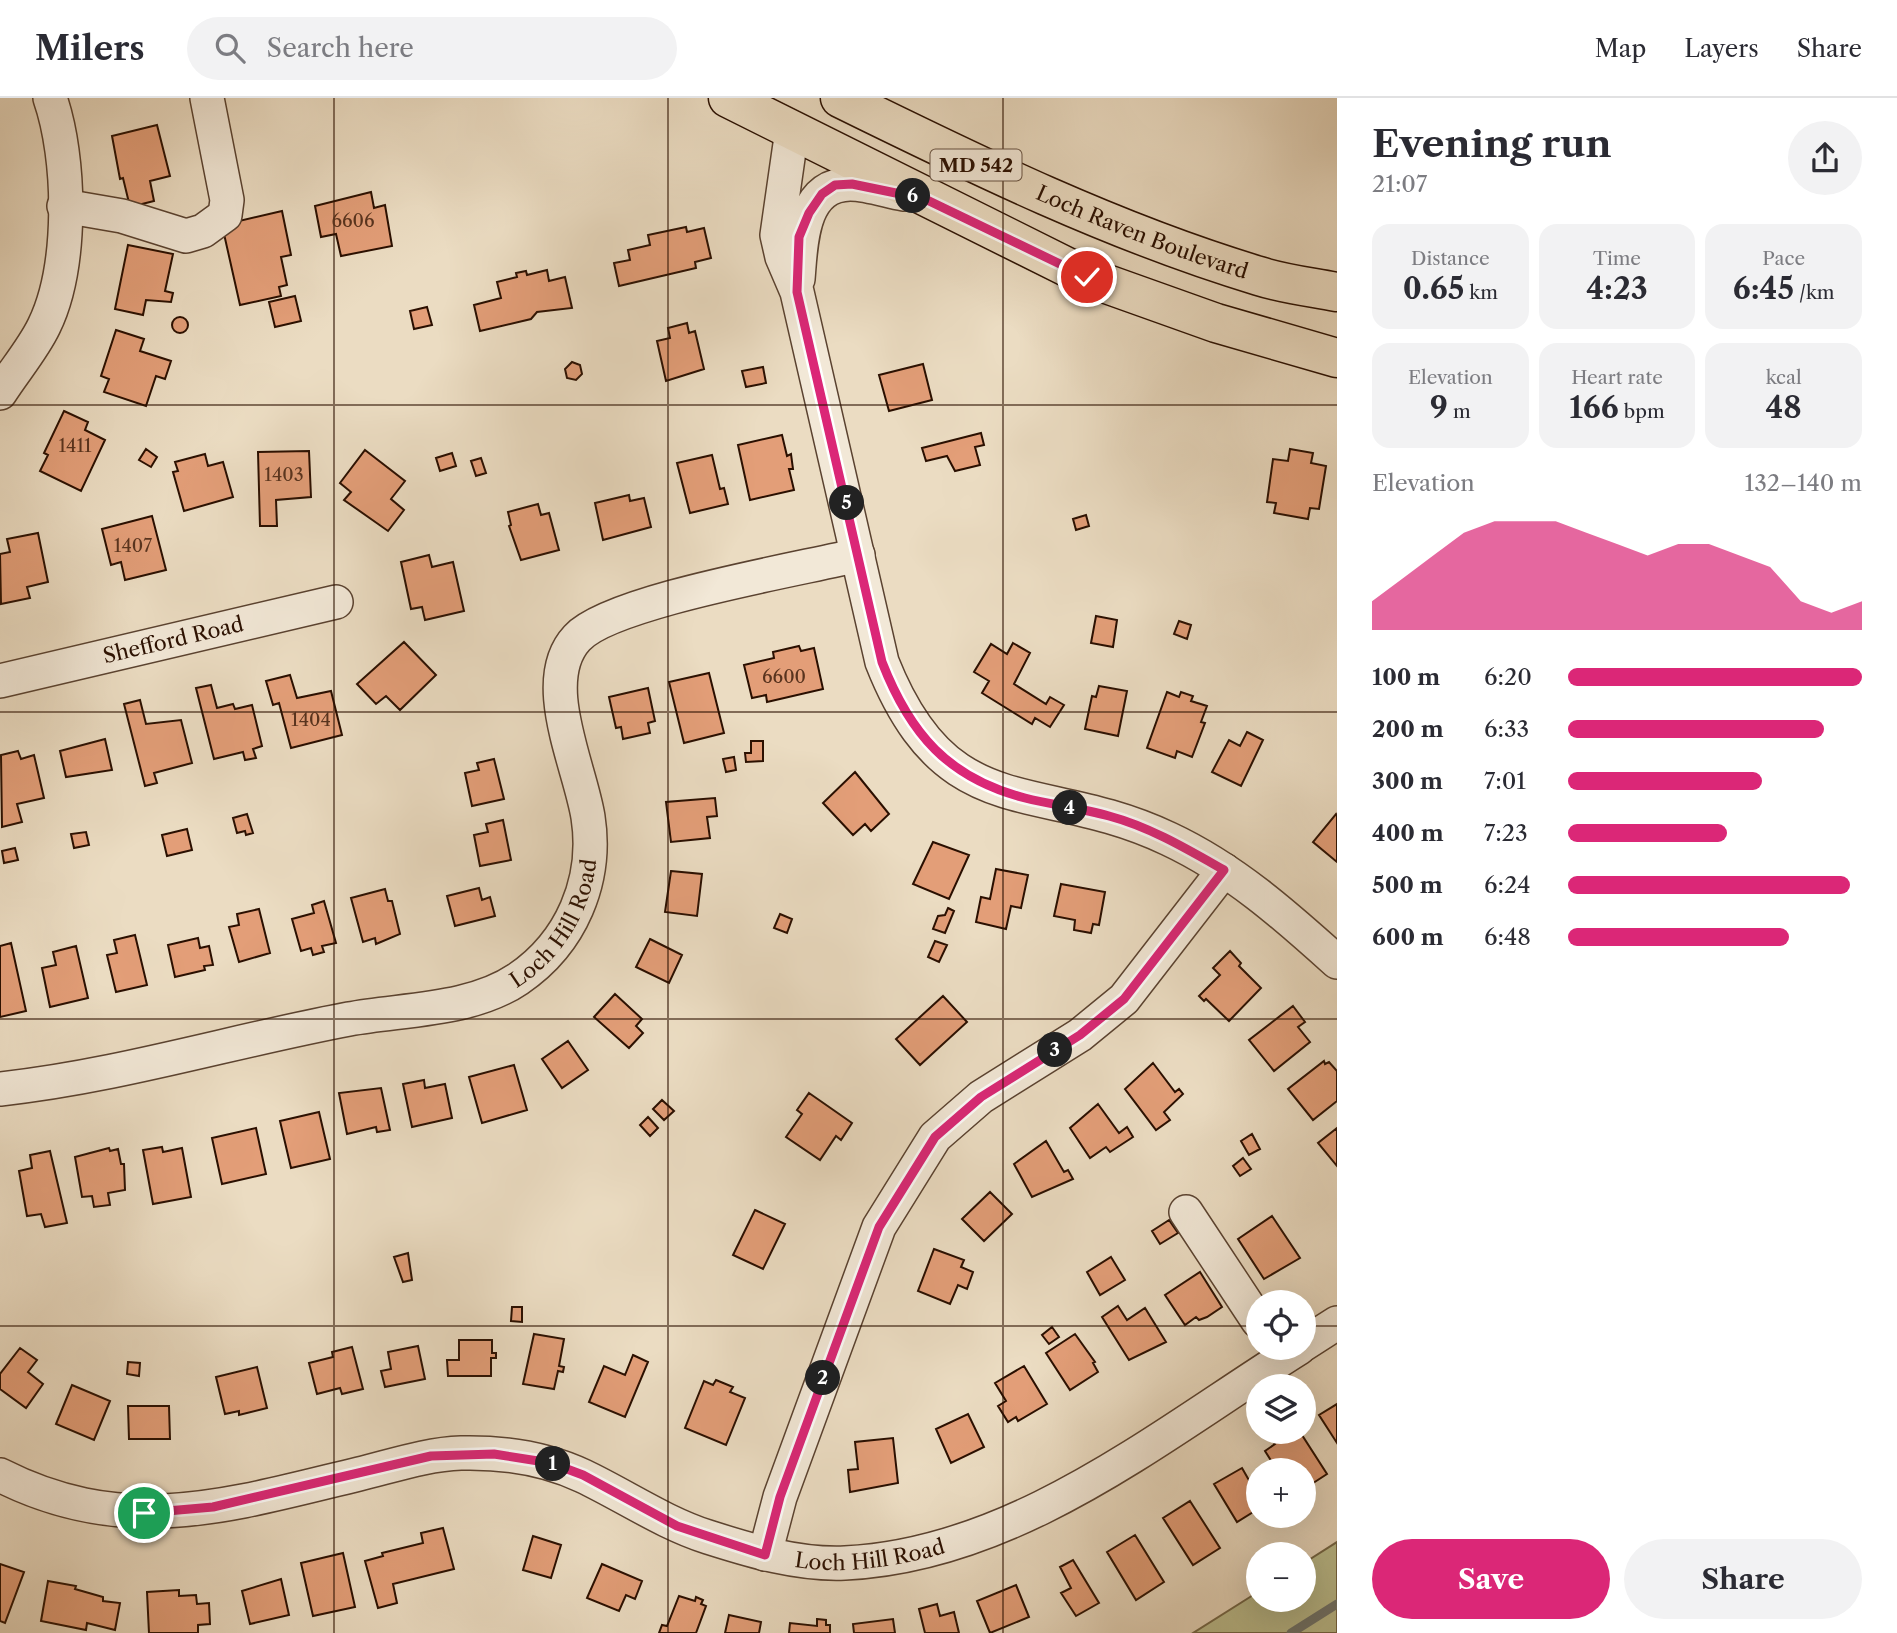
<!DOCTYPE html>
<html lang="en">
<head>
<meta charset="utf-8">
<style>
  body { margin:0; font-family:"Libre Caslon Text",serif; background:#f2f2f3; color:#2b2b33; height:100vh; display:flex; flex-direction:column; font-size:26px; white-space:nowrap }
  * { box-sizing:border-box; margin:0 }
  p { font-size:23px; color:#7c7c81 }
  .icon { flex:none; width:38px; height:38px; fill:none; stroke:currentColor; stroke-width:2; stroke-linecap:round; stroke-linejoin:round }
  .map { position:relative; flex:1; overflow:hidden }
  .drawer { display:flex; flex-direction:column; background:#fff; width:560px }
  .drawer>* { flex:none }
  .buttons { position:absolute; left:1246px; top:1192px; display:grid; gap:14px }
  .buttons a { display:grid; place-items:center; width:70px; height:70px; border-radius:50%; background:#fff; box-shadow:0 7px 28px #0002; font-size:35px }
  .pin { position:absolute; display:grid; place-items:center; width:60px; height:60px; color:#fff; margin:-30px; border:4px solid #fff; border-radius:50%; box-shadow:0 2px 7px #0007 }
  .km { position:absolute; width:35px; height:35px; margin:-18px; border-radius:50%; background:#222; color:#fff; font-size:19px; line-height:35px; text-align:center }
  .round { display:grid; place-items:center; flex:none; width:74px; height:74px; border-radius:37px; background:#f2f2f3 }
  .overview { display:flex; align-items:center; justify-content:space-between; height:119px; padding:0 35px }
  h1 { font-size:38px; font-weight:700; line-height:52px }
  .figures { display:grid; grid-template-columns:repeat(3,1fr); gap:10px; height:119px; padding:7px 35px }
  .figures div { display:grid; align-content:center; border-radius:18px; background:#f2f2f3; text-align:center }
  .figures b { font-size:30px; font-weight:700 }
  .figures small { font-size:19px; font-weight:400 }
  .figures p { font-size:19px }
  .chart { height:196px; padding:14px 35px }
  .chart p { display:flex; justify-content:space-between }
  .chart svg { width:100%; height:126px; margin-top:7px; fill:#db2777; opacity:.7 }
  .primary-button { display:flex; gap:14px; margin-top:auto; padding:14px 35px }
  .primary-button a { flex:1; height:80px; border-radius:42px; background:#db2777; color:#fff; font-size:28px; font-weight:700; line-height:80px; text-align:center }
  .primary-button a+a { background:#f2f2f3; color:#2b2b33 }
  ul { padding:0 35px; list-style:none; font-size:23px }
  li { display:grid; grid-template-columns:112px 84px 1fr; align-items:center; height:52px }
  li i { height:18px; border-radius:9px; background:#db2777 }
  header { display:flex; align-items:center; gap:42px; box-sizing:border-box; height:98px; padding:0 35px; background:#fff; border-bottom:2px solid #e1e1e2 }
  header strong { font-size:33px }
  nav { display:flex; gap:38px; margin-inline-start:auto; font-size:24px }
  .search { width:490px; height:63px; background:#f2f2f3; display:flex; align-items:center; gap:18px; box-sizing:border-box; padding:0 24px; border-radius:38px; color:#7c7c81; font-size:26px }
  main { display:flex; flex:1; min-height:0 }
  .map>svg:first-child { display:block }
  .green { fill:#bbbf90; stroke:#726748; stroke-width:2 }
  .lines { fill:none; stroke-linecap:round; stroke-linejoin:round }
  .stream { stroke:#6e7670; stroke-width:9 }
  .building { fill:#e39e78; stroke:#2a0f00; stroke-width:2 }
  .minor-casing { stroke:#5a4230; stroke-width:36 }
  .major-casing { stroke:#2a0f00; stroke-width:41 }
  .minor { stroke:#f2e8d7; stroke-width:33 }
  .major { stroke:#ebdcc2; stroke-width:38 }
  .route-casing { stroke:#fff; stroke-width:14 }
  .route { stroke:#db2777; stroke-width:9 }
  .grid { fill:none; stroke:#2a0f00; stroke-width:2; stroke-opacity:0.55 }
  .labels { text-anchor:middle; stroke-width:6; stroke-linejoin:round; paint-order:stroke }
  .number-label { font-size:18px; fill:#58331e }
  .shield { fill:#f2e8d7; stroke:#665040; stroke-width:2 }
  .shield-label { font-size:19px; font-weight:bold; fill:#2a0f00 }
  .street-label { font-size:21px; fill:#2a0f00; stroke:#f2e8d7 }
</style>
</head>
<body>
<header>
<strong>Milers</strong>
<div class="search"><svg class="icon" aria-label="search" viewBox="0 0 24 24"><circle cx="10" cy="10" r="6"/><path d="M15 15l6 6"/></svg>Search here</div>
<nav><a>Map</a><a>Layers</a><a>Share</a></nav>
</header>
<main>
<div class="map">
<svg width="1337" height="1535" viewBox="0 0 1337 1535">
  <rect width="100%" height="100%" fill="#ebdcc2"/>
  <filter id="stains"><feTurbulence type="fractalNoise" baseFrequency=".00286" numOctaves="4"/><feColorMatrix values="0 0 0 0 .2 0 0 0 0 .09 0 0 0 0 .02 0 0 0 .5 -.17"/></filter>
  <radialGradient id="worn" r=".72"><stop offset=".6" stop-color="#630" stop-opacity="0"/><stop offset="1" stop-color="#630" stop-opacity=".3"/></radialGradient>
  <path class="green" d="M1337,1444V1535H1193L1258,1494V1502H1304V1465Z"/>
  <g class="lines">
    <path class="stream" d="M1291,1535L1337,1506"/>
  </g>
  <path class="building" d="M157,27L170,78L150,83L154,103L130,109L123,80L120,81L112,38Z
    M371,94L374,110L385,107L392,148L341,158L336,136L321,139L315,108Z
    M282,113L291,157L281,159L287,187L279,189L281,198L240,207L222,127Z
    M686,129L687,134L704,130L711,160L695,164L696,170L619,188L614,165L630,162L628,152L650,147L648,137Z
    M128,147L173,156L165,193L173,195L171,204L146,202L143,217L115,211Z
    M547,172L549,183L565,179L572,210L537,214L531,221L480,233L474,207L501,200L497,184L517,179L516,175L526,173L527,177Z
    M295,198L301,223L275,229L269,204Z
    M427,209L432,227L414,231L410,213Z
    M172 227a8 8 0 1 1 16 0a8 8 0 1 1-16 0Z
    M687,225L689,235L695,233L704,271L666,283L657,243L670,240L668,230Z
    M116,232L144,241L140,253L171,263L165,281L156,278L146,308L104,294L109,281L101,278Z
    M572,264L580,267L582,276L576,282L567,280L565,271Z
    M923,266L932,302L889,313L879,277Z
    M763,269L766,285L746,289L742,273Z
    M64,313L88,324L85,332L105,342L81,393L40,373L48,357L44,355Z
    M981,335L984,347L975,349L980,367L955,373L947,358L926,363L922,350Z
    M782,337L787,358L791,356L793,371H789L794,392L750,402L738,347Z
    M146,351L157,359L151,369L139,362Z
    M1290,351L1313,355L1311,365L1326,368L1319,411L1310,410L1308,421L1274,415L1276,405L1267,404L1273,361L1288,363Z
    M365,352L405,383L391,401L404,412L388,433L344,402L351,394L340,385Z
    M309,353L311,399L276,402L277,428H260L258,354Z
    M452,355L456,368L440,373L436,360Z
    M205,356L208,368L223,364L233,399L184,413L173,374L178,373L175,364Z
    M712,357L720,391L724,390L728,406L690,415L677,365Z
    M481,360L486,375L476,378L471,363Z
    M629,397L630,403L644,400L651,429L603,442L595,405Z
    M538,406L541,417L549,415L559,452L521,462L509,428L511,427L508,414Z
    M1086,417L1089,428L1076,432L1073,421Z
    M152,418L166,472L125,482L121,464L111,467L102,431Z
    M38,435L48,484L27,489L30,500L1,506L0,456L10,454L7,441Z
    M429,457L432,469L453,464L464,513L425,522L422,509L411,511L401,464Z
    M1096,518L1117,522L1113,549L1091,545Z
    M1179,523L1191,527L1187,541L1174,536Z
    M404,544L436,577L400,612L386,598L376,606L357,586Z
    M1013,545L1030,555L1014,586L1046,606L1050,599L1064,607L1050,629L1035,620L1032,626L982,595L989,583L974,574L991,546L1007,556Z
    M799,548L801,553L814,550L823,591L767,604L766,597L752,600L744,567L774,560L773,554Z
    M709,575L724,635L684,645L669,584Z
    M290,577L297,600L331,593L342,637L291,650L279,605L273,607L266,583Z
    M211,587L217,610L233,606L235,611L252,607L262,648L253,651L256,660L245,662L243,654L214,661L196,590Z
    M1099,588L1127,593L1118,638L1085,631L1092,598L1096,599Z
    M648,590L655,623L648,625L650,635L623,641L621,629L616,630L609,599Z
    M1167,594L1179,599L1181,594L1193,598L1191,603L1207,608L1201,624L1205,625L1192,659L1177,653L1175,660L1147,650Z
    M140,602L146,626L181,622L192,665L154,675L157,685L145,688L124,606Z
    M1247,634L1263,642L1241,688L1212,674L1229,642L1240,648Z
    M105,641L112,672L66,679L60,653Z
    M751,643H763V663L746,664L745,655H751Z
    M18,653L21,661L34,657L44,700L17,706L22,724L2,729L1,657Z
    M734,659L736,672L726,674L723,661Z
    M494,661L504,701L472,708L465,675L479,672L477,665Z
    M855,674L889,716L871,733L865,726L853,737L823,705Z
    M715,700L717,718L707,719L710,740L671,744L666,704Z
    M247,716L253,735L246,737L245,733L237,735L233,720Z
    M1336,716L1337,718V764L1313,744Z
    M503,722L511,762L480,768L474,737L488,734L486,726Z
    M187,731L192,752L167,758L162,737Z
    M86,734L89,747L74,750L71,736Z
    M933,744L969,757L949,801L913,786Z
    M15,750L18,762L4,765L2,753Z
    M996,771L1028,777L1021,810L1011,808L1006,831L976,824L981,799L990,801Z
    M671,773L702,776L697,818L665,814Z
    M1061,786L1105,794L1099,827L1093,826L1091,835L1074,832L1075,822L1054,818Z
    M479,790L482,802L490,799L495,818L455,828L447,798Z
    M385,791L388,803H392L400,836L376,846L375,840L363,844L351,800Z
    M324,803L336,845L322,848L324,854L313,857L311,850L301,853L292,821L314,815L312,807Z
    M948,810L954,813L945,835L933,831L938,818L945,817Z
    M259,811L270,855L239,864L229,829L239,827L237,816Z
    M780,816L792,821L787,835L774,830Z
    M135,837L147,887L116,894L107,857L117,855L114,842Z
    M198,840L200,850L209,848L213,867L204,868L205,872L175,879L168,847Z
    M650,841L682,857L669,885L636,869Z
    M935,843L947,847L939,864L928,859Z
    M11,845L26,913L0,919V848Z
    M76,848L88,900L50,909L42,870L56,867L53,854Z
    M1230,853L1241,865L1239,868L1261,890L1229,923L1206,901L1204,903L1199,898L1220,877L1213,870Z
    M615,896L642,921L636,928L643,935L629,950L594,919Z
    M943,898L967,924L920,967L896,941Z
    M1293,908L1305,924L1298,929L1310,944L1274,973L1249,942Z
    M568,943L588,972L562,990L542,961Z
    M1324,963L1325,966L1329,964L1337,973V1003L1313,1022L1288,991Z
    M1153,965L1175,994L1179,991L1183,996L1164,1014L1170,1022L1156,1032L1125,991Z
    M514,967L527,1012L482,1025L469,979Z
    M424,982L425,990L445,986L452,1020L412,1029L403,986Z
    M381,990L390,1032L377,1034L376,1029L347,1036L339,995Z
    M809,995L852,1025L841,1042L836,1038L820,1062L786,1039L802,1016L797,1012Z
    M662,1002L674,1013L664,1022L653,1011Z
    M1098,1006L1119,1035L1127,1029L1133,1039L1110,1054L1106,1049L1090,1060L1070,1030Z
    M319,1014L330,1061L291,1070L280,1023Z
    M648,1019L658,1030L650,1038L640,1027Z
    M256,1030L266,1076L222,1086L212,1040Z
    M1337,1030V1068L1318,1045Z
    M1252,1036L1260,1051L1249,1057L1241,1043Z
    M1046,1043L1064,1074L1068,1072L1073,1081L1032,1099L1014,1066Z
    M162,1049L163,1054L182,1050L191,1099L153,1106L143,1052Z
    M109,1050L110,1053L118,1051L121,1066H124L125,1092L108,1095L110,1107L94,1109L92,1098L82,1099L75,1059Z
    M50,1053L67,1125L45,1129L41,1116L27,1118L19,1073L32,1070L30,1057Z
    M1243,1060L1251,1071L1240,1078L1233,1068Z
    M990,1094L1012,1116L984,1143L962,1121Z
    M755,1112L785,1126L763,1171L733,1157Z
    M1272,1118L1300,1160L1264,1181L1238,1141Z
    M1169,1122L1178,1135L1160,1146L1152,1133Z
    M934,1151L964,1162L961,1169L973,1174L967,1191L958,1187L950,1206L918,1193Z
    M408,1155L412,1182L403,1184L394,1159Z
    M1111,1159L1125,1182L1100,1197L1087,1174Z
    M1200,1174L1222,1209L1207,1219L1199,1222L1196,1219L1185,1227L1165,1197Z
    M1118,1208L1127,1222L1145,1210L1166,1244L1129,1262L1102,1219Z
    M512,1209H522V1224L511,1223Z
    M1052,1229L1059,1239L1049,1246L1042,1237Z
    M534,1236L564,1241L559,1268L564,1269L563,1274L558,1273L554,1291L523,1286Z
    M1075,1236L1095,1264L1093,1265L1098,1274L1070,1292L1046,1255Z
    M459,1242H492V1255H496V1260H491V1278H448L447,1262H459Z
    M418,1248L425,1281L385,1289L381,1273L391,1271L388,1254Z
    M352,1249L363,1291L342,1296L340,1290L317,1296L309,1265L333,1259L332,1254Z
    M20,1250L37,1262L28,1274L43,1286L26,1310L0,1291V1276Z
    M633,1257L648,1264L625,1319L589,1304L604,1268L625,1277Z
    M128,1264L140,1265L139,1278L127,1276Z
    M1024,1268L1047,1306L1018,1323L1016,1319L1008,1324L998,1308L1006,1303L995,1285Z
    M257,1269L267,1310L239,1317V1313L225,1316L216,1279Z
    M716,1282L733,1289L730,1294L745,1300L726,1347L685,1330L704,1283L713,1287Z
    M72,1287L110,1303L94,1342L56,1326Z
    M1337,1306V1345L1319,1317Z
    M128,1308H169L170,1341H129Z
    M968,1316L984,1349L951,1365L936,1331Z
    M1285,1334L1288,1337L1300,1334L1327,1376L1304,1391V1372H1277L1265,1353L1275,1346L1272,1342Z
    M893,1340L898,1385L850,1394L848,1372L858,1371L855,1344Z
    M1242,1370L1258,1398V1411L1237,1424L1214,1386Z
    M1190,1403L1220,1450L1193,1467L1163,1420Z
    M443,1430L454,1471L393,1486L397,1505L378,1510L365,1463L383,1458L382,1455L423,1445L421,1435Z
    M1135,1437L1164,1484L1136,1502L1107,1454Z
    M533,1438L561,1447L551,1480L523,1472Z
    M343,1455L355,1509L313,1518L301,1465Z
    M1073,1462L1099,1505L1076,1518L1061,1495L1071,1490L1060,1469Z
    M0,1466L24,1474L5,1525L0,1523Z
    M602,1466L642,1483L635,1501L626,1497L619,1513L587,1500Z
    M281,1481L289,1517L250,1526L242,1493Z
    M48,1483L76,1488L75,1491L103,1499V1503L120,1505L115,1532L87,1525L86,1532L41,1523Z
    M1016,1487L1029,1519L990,1535L977,1503Z
    M179,1492V1498L196,1497L197,1506L209,1505L210,1526L198,1527V1535H149L147,1494Z
    M679,1498L695,1503L696,1499L703,1502L701,1506L706,1508L696,1535H659L662,1527L667,1528Z
    M937,1506L940,1518L954,1514L959,1535H925L919,1511Z
    M729,1517L761,1524L759,1535H725Z
    M817,1521L826,1522V1527H830V1535H789L790,1525L817,1528Z
    M893,1521L895,1535H854L853,1526Z"/>
  <g class="lines">
    <g class="minor-casing">
      <g id="minor">
        <path d="M792,32L777,137L782,159L797,194L882,564C948,731 1039,679 1169,741C1233,771 1285,817 1337,864"/>
        <path d="M64,108L122,118L186,138L203,133L225,117L227,102L207,0"/>
        <path d="M798,181C801,146 801,87 850,86C867,86 887,93 904,96"/>
        <path d="M0,295C14,273 33,251 44,228C73,169 71,60 50,0"/>
        <path id="s1" d="M0,583L336,504"/>
        <path id="s2" d="M0,991C119,978 232,943 349,921C403,911 471,913 518,881C571,845 598,783 588,719C580,668 537,583 577,540C610,503 801,471 858,457"/>
        <path d="M1186,1114L1258,1223"/>
        <path d="M1304,1246L1337,1225"/>
        <path id="s3" d="M0,1377C126,1441 230,1407 359,1376C392,1368 427,1356 461,1355C503,1354 545,1360 583,1378C625,1398 664,1425 708,1439C752,1453 798,1467 845,1465C1016,1457 1160,1337 1299,1250"/>
        <path d="M765,1456L780,1399L879,1129L935,1039L981,999L1080,937L1124,901L1224,772"/>
      </g>
    </g>
    <g class="major-casing">
      <g id="major">
        <path d="M728,0L1087,179L1216,225L1337,260"/>
        <path id="s4" d="M840,0C976,67 1113,134 1259,178C1284,186 1311,189 1337,194"/>
      </g>
    </g>
    <use href="#minor" class="minor"/>
    <use href="#major" class="major"/>
  </g>
  <g class="lines">
    <g class="route-casing">
      <path id="route" d="M144,1415L213,1409L431,1358L494,1356L551,1365L583,1377L677,1428L765,1457L780,1399L879,1129L935,1039L981,999L1080,937L1124,901L1224,772C1187,751 1150,729 1109,718C1081,710 1053,707 1025,700C948,680 910,636 882,564L797,194L799,139L809,115L822,96L835,87L852,86L925,101L1087,179"/>
    </g>
    <use href="#route" class="route"/>
  </g>
  <path class="grid" d="M334,0V1535M668,0V1535M1003,0V1535M0,307H1337M0,614H1337M0,921H1337M0,1228H1258M1304,1228H1337"/>
  <g class="labels">
    <g class="number-label">
      <text x="353" y="129">6606</text>
      <text x="75" y="354">1411</text>
      <text x="284" y="383">1403</text>
      <text x="133" y="454">1407</text>
      <text x="784" y="585">6600</text>
      <text x="311" y="628">1404</text>
    </g>
    <rect class="shield" x="930.5" y="51.5" width="91" height="31" rx="5"/>
    <g class="shield-label">
      <text x="976" y="74">MD 542</text>
    </g>
    <g class="street-label">
      <text dy="7" stroke="none"><textPath href="#s4" startOffset="331">Loch Raven Boulevard</textPath></text>
      <text dy="7" stroke="none"><textPath href="#s1" startOffset="178">Shefford Road</textPath></text>
      <text dy="7" stroke="none"><textPath href="#s2" startOffset="600">Loch Hill Road</textPath></text>
      <text dy="7" stroke="none"><textPath href="#s3" startOffset="903">Loch Hill Road</textPath></text>
    </g>
  </g>
  <rect width="100%" height="100%" filter="url(#stains)"/>
  <rect width="100%" height="100%" fill="url(#worn)"/>
</svg>
<div class="buttons">
<a><svg class="icon" aria-label="locate" viewBox="0 0 24 24"><circle cx="12" cy="12" r="6"/><path d="M12 2v4M12 18v4M2 12h4M18 12h4"/></svg></a>
<a><svg class="icon" aria-label="layers" viewBox="0 0 24 24"><path d="M12 4l9 5-9 5-9-5zM3 14l9 5 9-5"/></svg></a>
<a>+</a>
<a>−</a>
</div>
<div class="pin" style="left:144px;top:1415px;background:#1e9e55"><svg class="icon" aria-label="arrive" viewBox="0 0 24 24"><path d="M6 21V4h12l-3 4 3 4H6"/></svg></div>
<div class="pin" style="left:1087px;top:179px;background:#d93025"><svg class="icon" aria-label="check" viewBox="0 0 24 24"><path d="M5 12l5 5 9-10"/></svg></div>
<b class="km" style="left:553px;top:1366px">1</b>
<b class="km" style="left:823px;top:1280px">2</b>
<b class="km" style="left:1055px;top:952px">3</b>
<b class="km" style="left:1070px;top:710px">4</b>
<b class="km" style="left:847px;top:405px">5</b>
<b class="km" style="left:913px;top:98px">6</b>
</div>
<section class="drawer">
<div class="overview"><div><h1>Evening run</h1><p>21:07</p></div><a class="round"><svg class="icon" aria-label="share" viewBox="0 0 24 24"><path d="M12 15V3M7 8l5-5 5 5M5 13v7h14v-7"/></svg></a></div>
<div class="figures">
<div><p>Distance</p><b>0.65<small> km</small></b></div>
<div><p>Time</p><b>4:23</b></div>
<div><p>Pace</p><b>6:45<small> /km</small></b></div>
</div>
<div class="figures">
<div><p>Elevation</p><b>9<small> m</small></b></div>
<div><p>Heart rate</p><b>166<small> bpm</small></b></div>
<div><p>kcal</p><b>48</b></div>
</div>
<div class="chart"><p><span>Elevation</span>132–140 m</p>
<svg viewBox="0 0 160 44" preserveAspectRatio="none"><path d="M0 44V34L10 26L20 18L30 10L40 6L50 6L60 6L70 10L80 14L90 18L100 14L110 14L120 18L130 22L140 34L150 38L160 34V44z"/></svg>
</div>
<ul>
<li><b>100 m</b>6:20<i style="width:100%"></i></li>
<li><b>200 m</b>6:33<i style="width:87%"></i></li>
<li><b>300 m</b>7:01<i style="width:66%"></i></li>
<li><b>400 m</b>7:23<i style="width:54%"></i></li>
<li><b>500 m</b>6:24<i style="width:96%"></i></li>
<li><b>600 m</b>6:48<i style="width:75%"></i></li>
</ul>
<div class="primary-button"><a>Save</a><a>Share</a></div>
</section>
</main>
</body>
</html>
